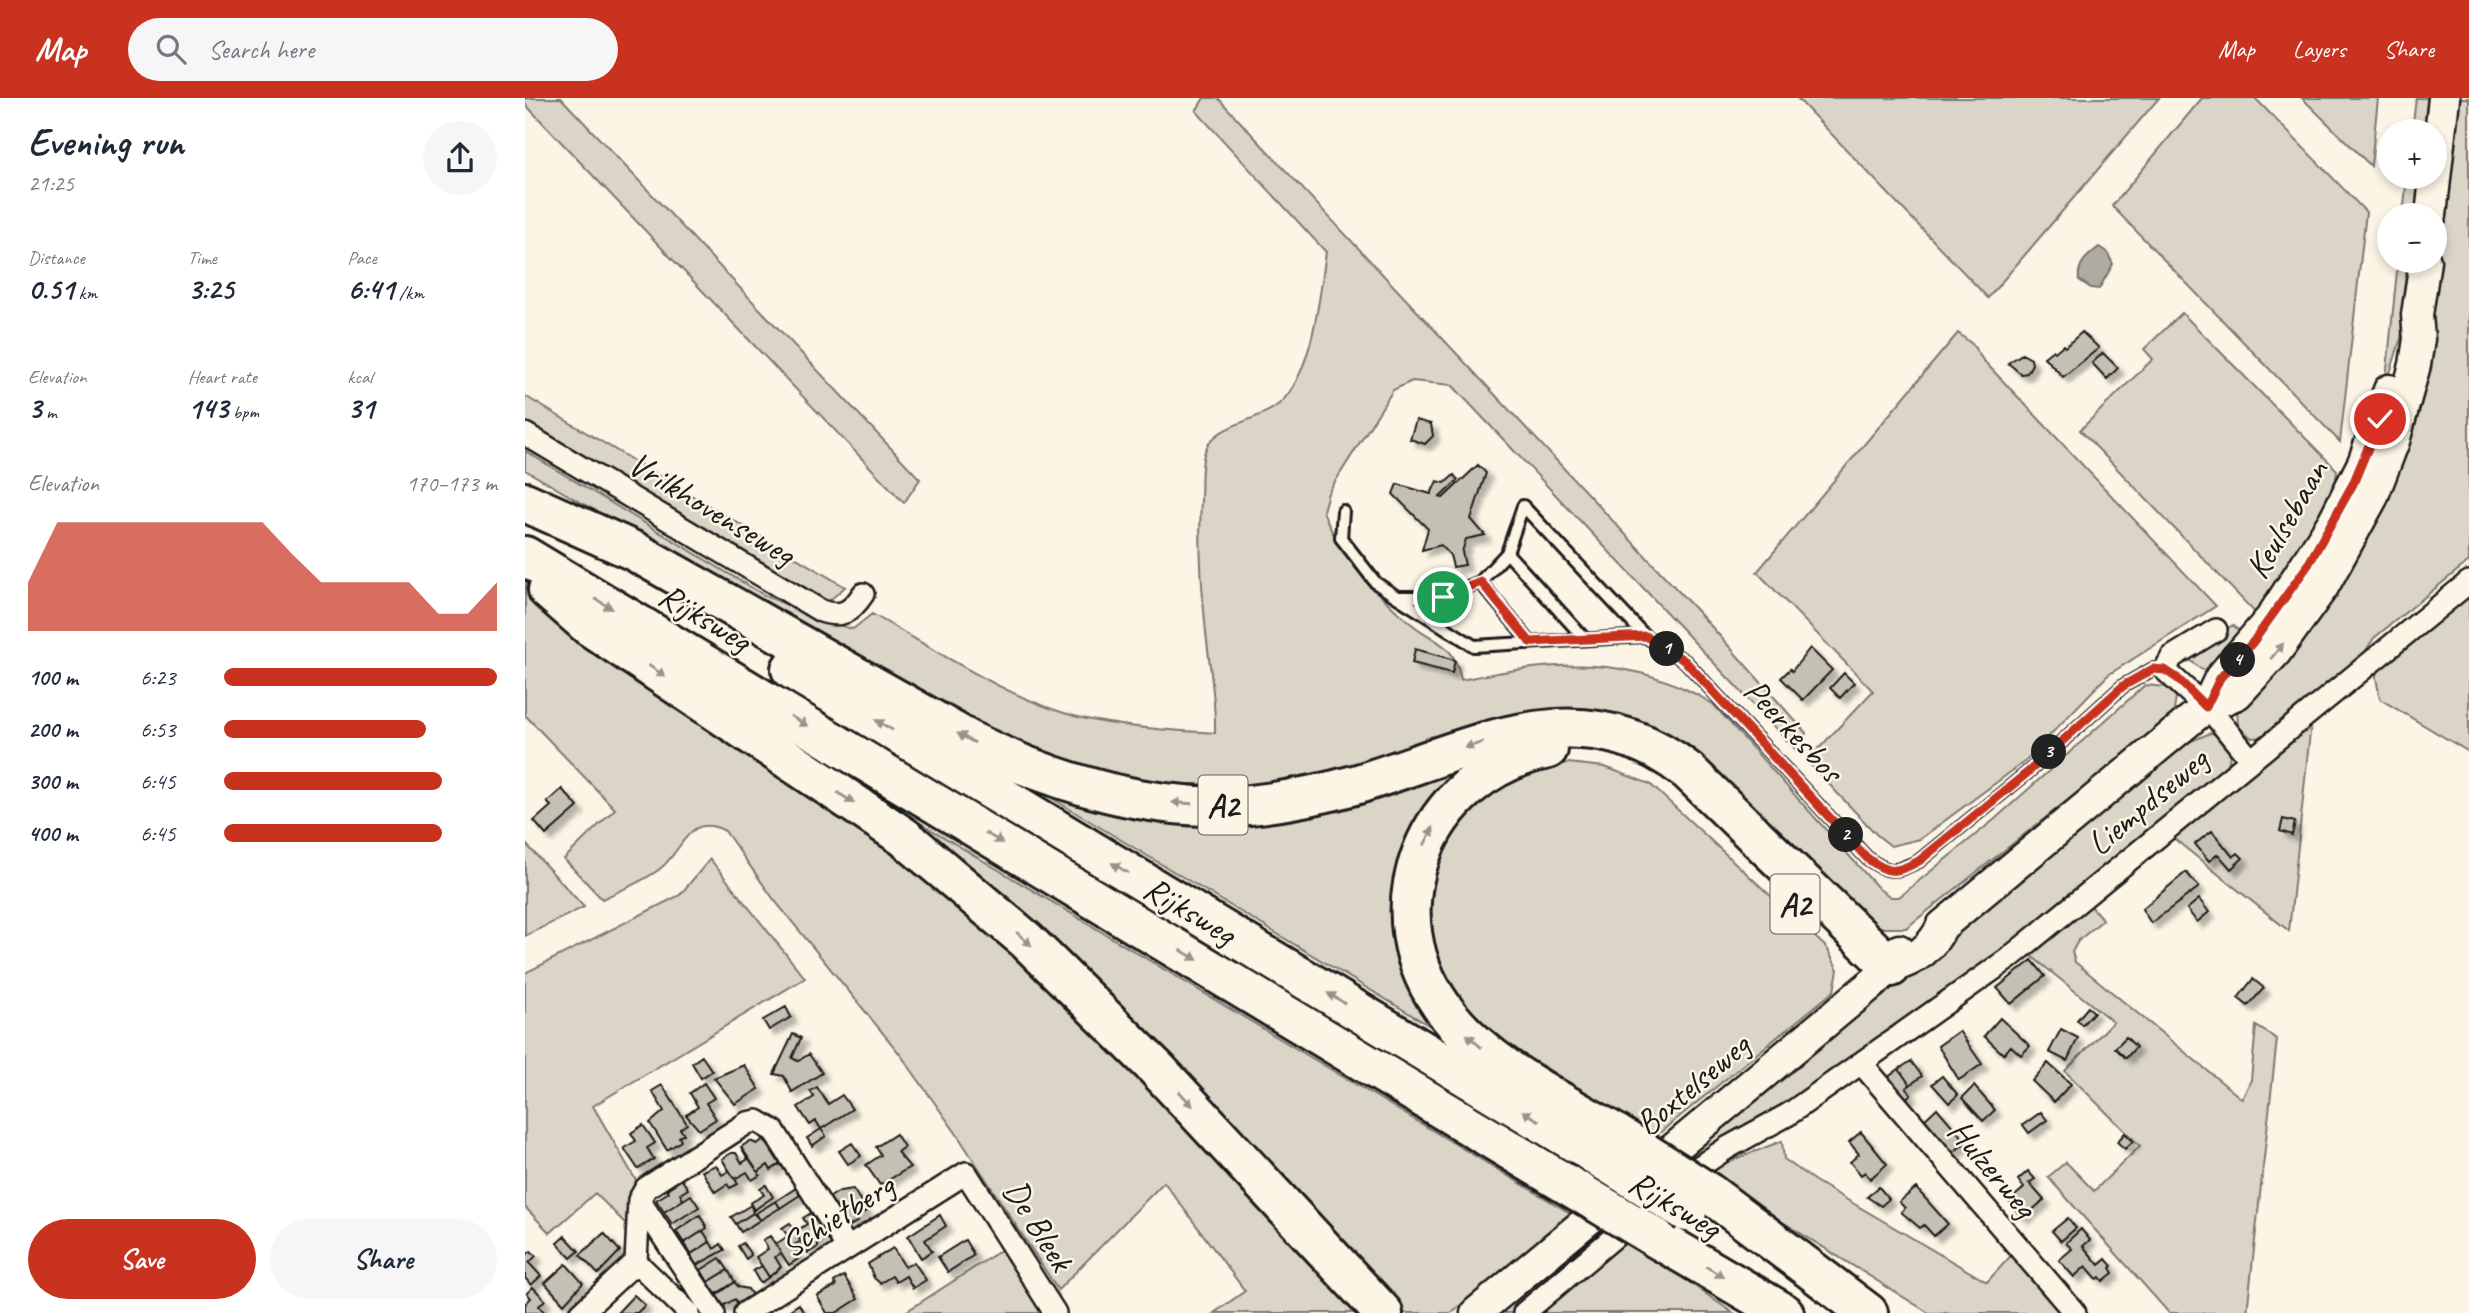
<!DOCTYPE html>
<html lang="en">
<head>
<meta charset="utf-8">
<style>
  body { margin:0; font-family:Caveat,sans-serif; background:#f6f6f7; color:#1f2937; height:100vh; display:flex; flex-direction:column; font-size:26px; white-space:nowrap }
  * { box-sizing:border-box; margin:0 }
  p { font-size:23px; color:#747a83 }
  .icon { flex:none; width:38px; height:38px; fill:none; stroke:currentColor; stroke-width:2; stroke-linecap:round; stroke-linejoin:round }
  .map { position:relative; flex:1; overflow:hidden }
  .sheet { display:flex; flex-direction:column; background:#fff; width:525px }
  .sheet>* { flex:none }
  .fabs { position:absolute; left:1852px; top:21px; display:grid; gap:14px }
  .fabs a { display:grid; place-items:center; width:70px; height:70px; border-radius:50%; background:#fff; box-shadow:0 4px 10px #0003; font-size:35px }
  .pin { position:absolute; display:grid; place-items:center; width:60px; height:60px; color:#fff; margin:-30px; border:4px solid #fff; border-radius:50%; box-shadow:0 2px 7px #0007 }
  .km { position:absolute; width:35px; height:35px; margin:-18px; border-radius:50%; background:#222; color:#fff; font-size:19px; line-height:35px; text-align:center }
  .round { display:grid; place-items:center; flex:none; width:74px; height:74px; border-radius:37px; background:#f6f6f7 }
  .summary { display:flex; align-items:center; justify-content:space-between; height:119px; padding:0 28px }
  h1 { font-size:38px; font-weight:800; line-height:52px }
  .figures { display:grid; grid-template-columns:repeat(3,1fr); gap:10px; height:119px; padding:7px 28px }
  .figures div { display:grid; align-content:center }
  .figures b { font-size:30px; font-weight:800 }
  .figures small { font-size:19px; font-weight:400 }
  .figures p { font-size:19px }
  .chart { height:196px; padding:14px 28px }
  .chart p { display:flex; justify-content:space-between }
  .chart svg { width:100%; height:126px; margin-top:7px; fill:#c8321e; opacity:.7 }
  .button { display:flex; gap:14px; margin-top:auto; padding:14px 28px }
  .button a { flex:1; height:80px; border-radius:42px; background:#c8321e; color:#fff; font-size:28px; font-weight:800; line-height:80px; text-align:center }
  .button a+a { background:#f6f6f7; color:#1f2937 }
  ul { padding:0 28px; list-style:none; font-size:23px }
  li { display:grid; grid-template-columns:112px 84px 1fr; align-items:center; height:52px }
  li i { height:18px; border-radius:9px; background:#c8321e }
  header { display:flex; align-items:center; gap:42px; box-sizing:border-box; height:98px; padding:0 35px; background:#c8321e; color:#fff }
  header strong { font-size:33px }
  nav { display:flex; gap:38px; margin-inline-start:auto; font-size:24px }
  .search { width:490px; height:63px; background:#f6f6f7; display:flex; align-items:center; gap:18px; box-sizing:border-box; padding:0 24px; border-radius:38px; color:#747a83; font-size:26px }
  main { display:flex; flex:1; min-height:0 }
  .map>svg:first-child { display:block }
  .green { fill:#dbd5c8; stroke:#7c7872; stroke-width:2 }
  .water { fill:#b0aba1; stroke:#75726c; stroke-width:2 }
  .building { fill:#c4c0b3; stroke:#1c1c1c; stroke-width:2; filter:url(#shadow) }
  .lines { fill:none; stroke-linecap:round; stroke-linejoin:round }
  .service-casing { stroke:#1c1c1c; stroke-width:16 }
  .minor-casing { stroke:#1c1c1c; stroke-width:26 }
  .secondary-casing { stroke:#1c1c1c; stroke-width:35 }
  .motorway-casing { stroke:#1c1c1c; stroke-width:44 }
  .service { stroke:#fcf5e5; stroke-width:10 }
  .minor { stroke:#fcf5e5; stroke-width:21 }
  .secondary { stroke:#fcf5e5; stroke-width:30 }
  .motorway { stroke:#fcf5e5; stroke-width:38 }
  .motorway-bridge-casing { stroke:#1c1c1c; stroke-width:44; stroke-linecap:butt }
  .motorway-bridge { stroke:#fcf5e5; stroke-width:38 }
  .oneway { fill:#97938b }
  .route-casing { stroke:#fff; stroke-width:14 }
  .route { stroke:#c8321e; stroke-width:9 }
  .labels { text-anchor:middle; stroke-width:5; stroke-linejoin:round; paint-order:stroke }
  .shield { fill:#fcf5e5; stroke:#5f5d58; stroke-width:2 }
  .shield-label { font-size:33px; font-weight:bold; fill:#1c1c1c }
  .street-label { font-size:35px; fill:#1c1c1c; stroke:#fcf5e5 }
</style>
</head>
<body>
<header>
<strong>Map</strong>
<div class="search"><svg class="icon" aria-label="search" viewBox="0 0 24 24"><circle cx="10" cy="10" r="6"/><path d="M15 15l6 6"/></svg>Search here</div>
<nav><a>Map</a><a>Layers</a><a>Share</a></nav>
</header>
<main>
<section class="sheet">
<div class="summary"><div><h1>Evening run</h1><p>21:25</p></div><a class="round"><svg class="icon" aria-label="share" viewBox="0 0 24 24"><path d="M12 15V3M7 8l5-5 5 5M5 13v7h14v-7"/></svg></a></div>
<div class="figures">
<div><p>Distance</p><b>0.51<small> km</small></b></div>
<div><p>Time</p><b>3:25</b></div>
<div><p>Pace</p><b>6:41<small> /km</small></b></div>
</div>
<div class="figures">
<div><p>Elevation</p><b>3<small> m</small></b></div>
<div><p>Heart rate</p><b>143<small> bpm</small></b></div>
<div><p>kcal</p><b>31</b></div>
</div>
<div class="chart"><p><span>Elevation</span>170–173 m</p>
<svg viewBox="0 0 160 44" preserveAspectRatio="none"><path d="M0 44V27L10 6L20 6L30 6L40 6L50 6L60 6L70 6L80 6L90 17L100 27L110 27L120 27L130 27L140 38L150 38L160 27V44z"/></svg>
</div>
<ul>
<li><b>100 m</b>6:23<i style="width:100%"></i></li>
<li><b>200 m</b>6:53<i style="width:74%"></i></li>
<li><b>300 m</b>6:45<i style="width:80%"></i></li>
<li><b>400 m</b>6:45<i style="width:80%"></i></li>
</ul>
<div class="button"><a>Save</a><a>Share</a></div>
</section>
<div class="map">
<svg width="1944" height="1215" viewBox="0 0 1944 1215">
  <defs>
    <filter id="shadow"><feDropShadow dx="6" dy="6" stdDeviation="2" flood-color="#0004"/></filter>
  </defs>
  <rect width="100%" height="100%" fill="#fcf5e5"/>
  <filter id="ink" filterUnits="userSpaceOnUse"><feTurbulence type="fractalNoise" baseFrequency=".0143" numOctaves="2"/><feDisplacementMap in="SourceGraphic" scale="14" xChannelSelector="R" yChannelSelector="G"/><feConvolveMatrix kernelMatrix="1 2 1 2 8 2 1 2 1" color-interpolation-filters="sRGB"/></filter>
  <g filter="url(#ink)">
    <path class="green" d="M0,0H36L395,381L379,405L0,6Z
      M679,0H693L1185,527L1281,635L1272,653L927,287L887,283L868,292L803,395L798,413C814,457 848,493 884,524C909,545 930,544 936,582C1027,563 1106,555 1188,606L1354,791L1366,799H1374L1470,721L1620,587L1641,589L1651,599L1648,619L1381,830H1358L1344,824L1169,653C1114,618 1093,609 1027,613L808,677L691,693L598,681L443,629L0,372V353L239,497L301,524L328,531L347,516C411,552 486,603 557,620C601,630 645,632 690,635C691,597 683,561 680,524C676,483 674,441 676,401C677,386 675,367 680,353C690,325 734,324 755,305C788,275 795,196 801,154L671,13Z
      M1272,0H1634L1463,200Z
      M1677,0H1730L1841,114L1815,344L1587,108Z
      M1777,0H1853L1846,68Z
      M1891,0H1907L1903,33H1887Z
      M1930,0H1944V463L1849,540L1838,557L1741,639L1727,640L1713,629L1712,609L1755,560L1909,190Z
      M1882,79H1898L1894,117H1878Z
      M1873,163H1888L1876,240L1860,291Z
      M1657,215L1812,372L1807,414L1738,523L1555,332L1628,261L1619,251Z
      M1433,235L1447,246L1458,262L1691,508L1583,577L1499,664L1395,741L1366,748L1352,737L1282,663L1348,593L1232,474Z
      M0,298L320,489L304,503L286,498L0,330Z
      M0,476L478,832L841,1215H689L720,1193L639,1084L533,1192L431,1035L375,956L250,803L200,733C163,714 159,751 136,770C120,783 96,792 77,801L39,761L90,711L0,617Z
      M1944,496V654L1855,601L1850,574Z
      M1708,527L1723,542L1692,575L1676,571L1665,562L1678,546Z
      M1786,625L1764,833L1647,739Z
      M234,628L1045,1115L926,1215H870L665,996Z
      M1685,635L1692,636L1706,650L1703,669L1492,845L1087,1131L988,1215H970L1664,644Z
      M984,645L887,749L915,934L493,680L687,713Z
      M1043,665L1080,669L1125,686L1302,850L1313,872L1309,893L1127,1041L1020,969L978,947L944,917L912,869L903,824L905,782L922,738L945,706L1006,670Z
      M0,745L59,809L0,838Z
      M185,761L280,880L68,1008L112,1084L106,1097L102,1127L70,1095L25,1135L0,1109V875L155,797Z
      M1565,807L1578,822L1553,843L1547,854L1550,864L1717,1001L1726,982L1731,928L1752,941L1722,1215H1644L1523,1079L1541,1064L1569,1093L1615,1048L1540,973L1588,924L1504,856Z
      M1257,1043L1259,1061L1290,1083L1462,1184L1491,1152L1542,1215H1404L1177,1074Z
      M1097,1137L1208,1215H1007Z
      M478,1151L520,1215H379Z"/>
    <path class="water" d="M1574,149L1582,154L1588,166L1574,191L1566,190L1554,182C1552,166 1562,158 1574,149Z"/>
    <path class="building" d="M1557,234L1574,250L1538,279L1519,259L1528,252L1530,254L1538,247L1540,249Z
      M1578,255L1593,270L1582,281L1567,265Z
      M1497,256L1506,261L1507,266L1502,275L1496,276L1483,265Z
      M891,322L906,326L908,338L900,346L885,341Z
      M953,367L961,375L946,421L960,437L941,441L937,454L940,467L928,469L925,457L916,447L897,452L903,431L868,396L872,386L906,396L912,383L920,385L929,377L933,382L915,399L918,400Z
      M1285,550L1307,572L1278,602L1256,580L1265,571L1267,573Z
      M890,551L930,562L927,575L887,565Z
      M1319,575L1329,585L1315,600L1305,590Z
      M37,691L53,709L21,737L9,723L26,708L22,704Z
      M1758,721L1770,724L1767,737L1755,733Z
      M1687,733L1708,759L1713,755L1718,760L1706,771L1693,756L1684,763L1670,746Z
      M1661,774L1674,789L1626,825L1617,811Z
      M1674,801L1684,814L1672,824L1662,811Z
      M1507,862L1520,878L1486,906L1472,890Z
      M1728,881L1739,890L1723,908L1713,900Z
      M261,909L266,919L244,932L238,922Z
      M1563,909L1569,914L1557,927L1552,922Z
      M1475,920L1505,948L1496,957L1486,948L1478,956L1459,938Z
      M1536,931L1553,940L1542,963L1524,954Z
      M1434,933L1457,966L1434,982L1413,948Z
      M268,936L276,940L267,960L273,963L284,956L297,975L267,994L259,978L249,976Z
      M1601,939L1611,949L1601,960L1590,950Z
      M177,958L187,973L176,980L167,965Z
      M1386,963L1397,978L1385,987L1374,971Z
      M1523,965L1546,986L1529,1004L1507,983Z
      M219,967L234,991L210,1006L189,980Z
      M1374,971L1385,987L1381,990L1386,996L1378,1003L1362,980Z
      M1417,978L1433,997L1424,1005L1407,986Z
      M179,985L189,1000L181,1005L191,1021L174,1032L161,1017L173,1009L165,995Z
      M137,987L162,1026L155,1031L159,1036L154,1039L156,1043L142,1052L125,1025L139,1013L127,993Z
      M1449,988L1470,1012L1458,1023L1437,1000Z
      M292,989L303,1006L317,997L327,1011L296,1031L291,1023L285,1027L273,1009L289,999L285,993Z
      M1412,1010L1441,1044L1425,1057L1397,1024Z
      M1516,1014L1522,1022L1504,1035L1498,1027Z
      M118,1027L130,1045L122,1050L129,1061L113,1071L99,1050L111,1043L106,1035Z
      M296,1031L301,1038L287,1048L282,1040Z
      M1336,1034L1362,1066L1345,1081L1340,1074L1336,1077L1325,1064L1334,1056L1324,1044Z
      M1600,1035L1608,1043L1600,1051L1592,1044Z
      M371,1036L379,1049L372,1054L385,1069L355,1087L341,1067L356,1057L351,1049Z
      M239,1041L255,1066L246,1072L243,1067L233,1074L216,1049L225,1043L232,1046Z
      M327,1045L336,1058L323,1066L314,1053Z
      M216,1049L235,1077L227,1082L222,1074L210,1081L213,1086L197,1061L206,1055H211L217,1065L223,1061Z
      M197,1061L213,1086L205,1090L202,1086L190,1094L177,1073L191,1067L197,1077L204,1073Z
      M1503,1073L1510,1081L1504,1085L1519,1102L1498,1120L1484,1103L1499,1090L1493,1082Z
      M155,1079L163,1091L155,1096L158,1102L139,1114L131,1102L144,1094L140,1088Z
      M241,1087L248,1099L229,1112L225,1105L239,1097L235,1091Z
      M1354,1089L1364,1101L1356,1108L1342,1099Z
      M271,1090L275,1097L255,1110L251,1103Z
      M1391,1090L1423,1126L1409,1138L1399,1127L1395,1130L1376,1114L1380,1110L1374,1104Z
      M328,1091L342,1113L331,1118L333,1123L325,1128L303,1100L315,1093Z
      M166,1097L174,1109L147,1126L139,1114Z
      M251,1103L255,1110L235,1122L231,1115Z
      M226,1107L228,1115L211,1126L206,1119Z
      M228,1115L235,1122L216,1134L211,1126Z
      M286,1115L300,1137L293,1141V1149L283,1155L270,1134L282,1126L278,1120Z
      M175,1117L182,1130L159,1145L151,1133Z
      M415,1117L421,1128L400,1142L407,1153L396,1160L383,1138Z
      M1543,1120L1551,1130L1536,1143L1527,1133Z
      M265,1125L283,1155L276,1143L269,1147L275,1157L273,1161L264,1167L245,1138L251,1146L263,1138L257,1130Z
      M1556,1131L1565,1142L1558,1148L1574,1167L1581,1161L1587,1168L1585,1170L1588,1175L1578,1183L1575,1179L1572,1181L1561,1168L1549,1179L1534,1162L1547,1151L1541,1145Z
      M178,1133L185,1144L166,1156L159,1145Z
      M79,1135L95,1153L73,1176L55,1157Z
      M40,1138L54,1153L46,1160L32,1145Z
      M245,1138L264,1167L256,1155L250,1159L256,1169L244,1179L231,1159L243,1151L238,1142Z
      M440,1142L449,1157L423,1174L413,1159Z
      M185,1144L189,1151L196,1146L200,1152L170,1168L166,1156Z
      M218,1145L226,1157L221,1161L213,1148Z
      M368,1150L380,1169L389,1164L401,1182L388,1190L381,1178L371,1184L367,1178L355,1185L349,1180L343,1166Z
      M6,1153L11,1158L4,1165L16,1178L6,1187L0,1180V1158Z
      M195,1160L203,1172L183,1184L176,1172Z
      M41,1166L58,1185L39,1206L20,1185Z
      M237,1168L244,1179L235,1185L228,1173Z
      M203,1172L210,1184L191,1196L183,1184Z
      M319,1178L333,1201L311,1215H302L292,1198L311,1188L309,1184Z
      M210,1184L213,1189L223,1191L228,1199L214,1208L210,1201L198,1208L189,1199Z
      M8,1189L20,1202L14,1208L20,1215H0V1206L6,1200L2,1195Z
      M109,1197L120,1207L112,1215H92Z
      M274,1206L279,1215H262V1214Z"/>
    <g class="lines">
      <g class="service-casing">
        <path id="service" d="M818,413L816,440L851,485L872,499H918L955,484L982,455L998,408L1120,538
          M982,455L1059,540
          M955,484L1005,544
          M872,499L949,548L1120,538L1160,563L1342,760C1364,776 1369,775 1394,763L1502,675L1598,588L1628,571L1640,572"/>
      </g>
      <g class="minor-casing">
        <path id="minor" d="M0,336L296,513C317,520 326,514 338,496
          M1691,532L1647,559L1640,572L1691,619L1725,661
          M1337,966L1550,1215
          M114,1102L189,1215
          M111,1164L114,1102L121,1090L222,1025L232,1023L249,1033L322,1149
          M56,1215L111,1164L164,1215
          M220,1215L441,1075L530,1215
          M999,1215L1165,1075L1202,1050L1264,1016L1483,861L1944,484"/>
      </g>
      <g class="secondary-casing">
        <path id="secondary" d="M1906,117L1919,0
          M1681,609L1695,580L1746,520L1808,424L1838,365L1864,292
          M1366,869C1390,863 1407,850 1417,828L1681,609L1712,596L1751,554L1798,489L1847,400L1869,343L1890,267L1894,241L1892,217L1900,163
          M951,1215L1349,884L1366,869L1374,852"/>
      </g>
      <g class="motorway-casing">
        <path id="motorway" d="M0,404L109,453L449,645C535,686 628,715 725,707C761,703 798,696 833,686C947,651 1055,588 1163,673L1366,869
          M0,458L1031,1080
          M23,492L64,528L379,739L501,842L632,971L858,1215
          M266,571L1064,1053
          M1023,651C899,676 842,817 924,918C965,969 1033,1001 1088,1034
          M1184,1095L1343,1215
          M1131,1140L1259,1215"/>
      </g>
      <use href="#service" class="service"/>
      <use href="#minor" class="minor"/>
      <use href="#secondary" class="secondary"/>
      <use href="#motorway" class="motorway"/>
      <g class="motorway-bridge-casing">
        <path id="motorway-bridge" d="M1088,1034L1184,1095
          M1064,1053L1162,1114
          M1031,1080L1131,1140"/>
      </g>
      <use href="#motorway-bridge" class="motorway-bridge"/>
    </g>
    <defs><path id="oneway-solid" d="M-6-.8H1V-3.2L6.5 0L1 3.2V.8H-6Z" transform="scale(1.75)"/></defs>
    <g class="oneway">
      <use href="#oneway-solid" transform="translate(79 506) rotate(31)"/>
      <use href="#oneway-solid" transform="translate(1752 553) rotate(-51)"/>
      <use href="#oneway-solid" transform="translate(132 573) rotate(34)"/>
      <use href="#oneway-solid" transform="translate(274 623) rotate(31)"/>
      <use href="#oneway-solid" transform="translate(359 627) rotate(-149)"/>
      <use href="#oneway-solid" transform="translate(441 640) rotate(-151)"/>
      <use href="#oneway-solid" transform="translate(949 647) rotate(163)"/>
      <use href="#oneway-solid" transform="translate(321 700) rotate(34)"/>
      <use href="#oneway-solid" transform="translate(657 705) rotate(-176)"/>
      <use href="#oneway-solid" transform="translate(904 738) rotate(-63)"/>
      <use href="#oneway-solid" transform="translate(469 740) rotate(31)"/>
      <use href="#oneway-solid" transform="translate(595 770) rotate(-149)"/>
      <use href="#oneway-solid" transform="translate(499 841) rotate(42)"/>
      <use href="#oneway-solid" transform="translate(664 857) rotate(31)"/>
      <use href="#oneway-solid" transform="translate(811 900) rotate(-149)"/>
      <use href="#oneway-solid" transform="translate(949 943) rotate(-138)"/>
      <use href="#oneway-solid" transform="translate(661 1001) rotate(47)"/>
      <use href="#oneway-solid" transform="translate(1006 1018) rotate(-149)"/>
      <use href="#oneway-solid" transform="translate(1190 1174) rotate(31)"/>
    </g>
  </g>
  <g class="lines" filter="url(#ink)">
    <g class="route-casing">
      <path id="route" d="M918,499L956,484L1005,544L1121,538L1160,563L1342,760C1364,776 1369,776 1394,763L1502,675L1598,588L1628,571L1640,572L1652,580L1681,609L1695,580L1728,544L1783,467L1828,386L1855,321"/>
    </g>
    <use href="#route" class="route"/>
  </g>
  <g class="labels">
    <g class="shield">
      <rect x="673.5" y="677.5" width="49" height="59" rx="5"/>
      <rect x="1245.5" y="776.5" width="49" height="59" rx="5"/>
    </g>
    <g class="shield-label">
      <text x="698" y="719">A2</text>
      <text x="1270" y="818">A2</text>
    </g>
    <g class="street-label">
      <text transform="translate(187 410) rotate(31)" y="12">Vrilkhovenseweg</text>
      <text transform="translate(1761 421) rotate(-60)" y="12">Keulsebaan</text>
      <text transform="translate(180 519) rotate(31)" y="12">Rijksweg</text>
      <text transform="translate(1269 632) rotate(47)" y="12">Peerkesbos</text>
      <text transform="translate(1622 703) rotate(-40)" y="12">Liempdseweg</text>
      <text transform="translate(665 812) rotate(31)" y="12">Rijksweg</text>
      <text transform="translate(1167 986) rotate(-40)" y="12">Boxtelseweg</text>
      <text transform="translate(1468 1070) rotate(50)" y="12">Hulzerweg</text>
      <text transform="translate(1150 1106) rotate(31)" y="12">Rijksweg</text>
      <text transform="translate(312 1117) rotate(-32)" y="12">Schietberg</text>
      <text transform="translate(514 1127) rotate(58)" y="12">De Bleek</text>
    </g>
  </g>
</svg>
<div class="fabs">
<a>+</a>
<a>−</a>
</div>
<div class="pin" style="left:918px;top:499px;background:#1e9e55"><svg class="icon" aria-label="arrive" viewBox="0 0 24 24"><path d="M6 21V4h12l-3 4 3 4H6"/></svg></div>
<div class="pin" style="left:1855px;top:321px;background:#d93025"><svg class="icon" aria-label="check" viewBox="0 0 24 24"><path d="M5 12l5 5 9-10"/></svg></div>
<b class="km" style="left:1142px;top:551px">1</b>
<b class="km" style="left:1321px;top:737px">2</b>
<b class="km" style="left:1524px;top:654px">3</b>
<b class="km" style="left:1713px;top:562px">4</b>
</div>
</main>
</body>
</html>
